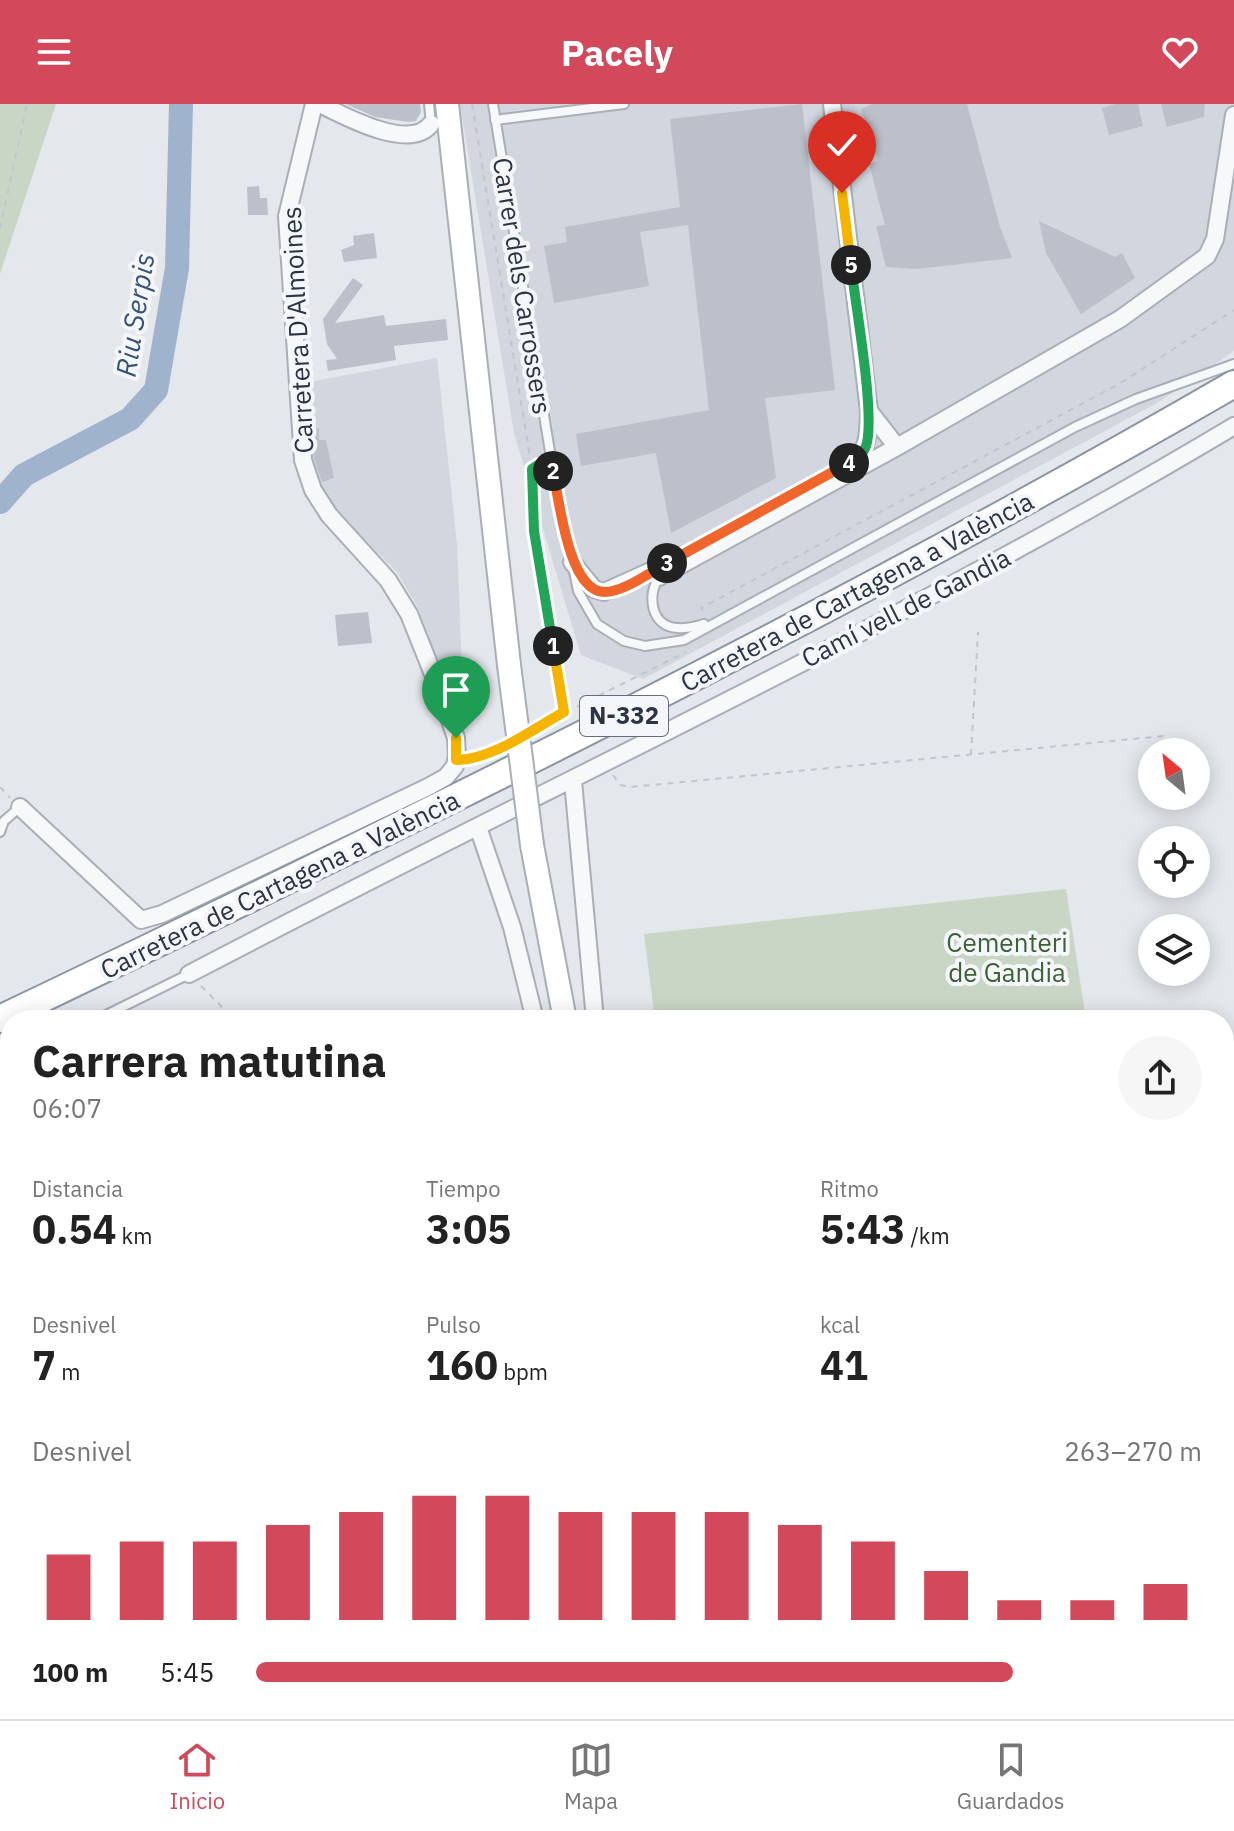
<!DOCTYPE html>
<html lang="es">
<head>
<meta charset="utf-8">
<style>
  body { margin:0; font-family:"IBM Plex Sans",sans-serif; background:#f6f6f6; color:#222; height:100vh; display:flex; flex-direction:column; font-size:30px; white-space:nowrap }
  * { box-sizing:border-box; margin:0 }
  p { font-size:26px; color:#767676 }
  .icon { flex:none; width:44px; height:44px; fill:none; stroke:currentColor; stroke-width:2; stroke-linecap:round; stroke-linejoin:round }
  .map { position:relative; flex:1; overflow:hidden }
  .side { position:absolute; left:0px; top:906px; width:1234px; height:710px; display:flex; flex-direction:column; background:#fff; border-radius:32px 32px 0 0; box-shadow:0 4px 20px #0003 }
  .side>* { flex:none }
  .needle { width:52px; rotate:331deg }
  .fabs { position:absolute; left:1138px; top:634px; display:grid; gap:16px }
  .fabs a { display:grid; place-items:center; width:72px; height:72px; border-radius:50%; background:#fff; box-shadow:0 4px 20px #0003; font-size:40px }
  .pin { position:absolute; display:grid; place-items:center; width:68px; height:68px; color:#fff; margin:-82px -34px; border-radius:50% 50% 50% 0; rotate:-45deg; box-shadow:0 0 8px #0007 }
  .pin .icon { rotate:45deg }
  .km { position:absolute; width:40px; height:40px; margin:-20px; border-radius:50%; background:#222; color:#fff; font-size:22px; line-height:40px; text-align:center }
  .round { display:grid; place-items:center; flex:none; width:84px; height:84px; border-radius:42px; background:#f6f6f6 }
  .head { display:flex; align-items:center; justify-content:space-between; height:136px; padding:0 32px }
  h1 { font-size:44px; font-weight:700; line-height:60px }
  .metrics { display:grid; grid-template-columns:repeat(3,1fr); gap:12px; height:136px; padding:8px 32px }
  .metrics div { display:grid; align-content:center }
  .metrics b { font-size:40px; font-weight:700 }
  .metrics small { font-size:22px; font-weight:400 }
  .metrics p { font-size:22px }
  .chart { height:224px; padding:16px 32px }
  .chart p { display:flex; justify-content:space-between }
  .chart svg { width:100%; height:144px; margin-top:8px; stroke:#d1495b; stroke-width:6 }
  ul { padding:0 32px; list-style:none; font-size:26px }
  li { display:grid; grid-template-columns:128px 96px 1fr; align-items:center; height:60px }
  li i { height:20px; border-radius:10px; background:#d1495b }
  header { display:flex; justify-content:space-between; align-items:center; height:104px; padding:0 32px; background:#d1495b; color:#fff; font-size:36px; font-weight:700 }
  .dock { display:flex; justify-content:space-around; align-items:center; height:112px; border-top:2px solid #e0e0e0; background:#fff; font-size:22px; color:#767676 }
  .dock a { display:grid; justify-items:center; gap:4px }
  .dock .current { color:#d1495b }
  .map>svg:first-child { display:block }
  .built { fill:#d2d6de }
  .green { fill:#c9d6c5 }
  .water { fill:#9fb4cc }
  .lines { fill:none; stroke-linecap:round; stroke-linejoin:round }
  .river { stroke:#9fb4cc; stroke-width:24 }
  .building { fill:#bbc0ca }
  .service-casing { stroke:#a9aeb7; stroke-width:12 }
  .minor-casing { stroke:#a9aeb7; stroke-width:20 }
  .secondary-casing { stroke:#a9aeb7; stroke-width:26 }
  .trunk-casing { stroke:#8b94a3; stroke-width:30 }
  .path { stroke:#c2c5cb; stroke-width:2; stroke-dasharray:6 6; stroke-linecap:butt }
  .service { stroke:#f7f8fa; stroke-width:8 }
  .minor { stroke:#f7f8fa; stroke-width:16 }
  .secondary { stroke:#fff; stroke-width:22 }
  .trunk { stroke:#fff; stroke-width:26 }
  .secondary-bridge-casing { stroke:#a9aeb7; stroke-width:26; stroke-linecap:butt }
  .secondary-bridge { stroke:#fff; stroke-width:22 }
  .split-1-casing { stroke:#fff; stroke-width:16 }
  .split-2-casing { stroke:#fff; stroke-width:16 }
  .split-3-casing { stroke:#fff; stroke-width:16 }
  .split-4-casing { stroke:#fff; stroke-width:16 }
  .split-5-casing { stroke:#fff; stroke-width:16 }
  .split-6-casing { stroke:#fff; stroke-width:16 }
  .split-1 { stroke:#f5b400; stroke-width:10 }
  .split-2 { stroke:#22a559; stroke-width:10 }
  .split-3 { stroke:#f0652b; stroke-width:10 }
  .split-4 { stroke:#f0652b; stroke-width:10 }
  .split-5 { stroke:#22a559; stroke-width:10 }
  .split-6 { stroke:#f5b400; stroke-width:10 }
  .labels { text-anchor:middle; stroke-width:8; stroke-linejoin:round; paint-order:stroke }
  .shield { fill:#f4f6f9; stroke:#676e7b; stroke-width:2 }
  .shield-label { font-size:24px; font-weight:bold; fill:#2b3445 }
  .street-label { font-size:26px; fill:#2b3445; stroke:#f4f6f9 }
  .park-label { font-size:26px; fill:#3f6138; stroke:#f4f6f9 }
  .water-label { font-size:28px; font-style:italic; fill:#34527a; stroke:#f4f6f9 }
</style>
</head>
<body>
<header><svg class="icon" aria-label="menu" viewBox="0 0 24 24"><path d="M4 6h16M4 12h16M4 18h16"/></svg>Pacely<svg class="icon" aria-label="heart" viewBox="0 0 24 24"><path d="M12 20l-8-8c-3-5 5-10 8-4 3-6 11-1 8 4z"/></svg></header>
<div class="map">
<svg width="1234" height="1615" viewBox="0 0 1234 1615">
  <rect width="100%" height="100%" fill="#e4e7ec"/>
  <path class="built" d="M460,0H1234V247L1157,299L643,575L581,551L514,329Z
    M437,254L457,440L462,566L443,572L417,502L397,468L337,408L319,379L309,345L304,279Z
    M0,1174L10,1182V1418L0,1415Z
    M0,1535L10,1556V1606H34L39,1615H0Z
    M375,1606H699L706,1615H374Z"/>
  <path class="green" d="M0,0H56L0,170Z
    M1066,785L1086,916H655L644,830Z"/>
  <path class="water" d="M221,1606H338L337,1615H222Z"/>
  <g class="lines">
    <path class="river" d="M0,398L24,371L130,315L156,286L177,164L181,0
      M0,1096L10,1102"/>
  </g>
  <path class="building" d="M346,0H420L421,8L416,17L408,18L375,13Z
    M802,0L835,286L765,294L776,374L671,429L656,349L581,362L576,330L709,306L688,121L640,128L649,182L554,199L544,142L567,138L565,123L680,103L670,15Z
    M873,0H967L1000,123L1012,154L917,165L886,163L876,122L885,121L869,60L878,57L861,5Z
    M1115,0H1138L1143,22L1109,31L1102,4Z
    M1161,0H1205L1204,13L1167,23Z
    M259,82L260,94H267L268,111H248L247,83Z
    M1039,117L1115,153L1122,149L1135,174L1081,210L1046,149Z
    M374,129L377,154L344,158L341,146L354,141L353,132Z
    M353,174L363,181L335,219L384,211L386,222L446,215L448,236L394,242L396,256L328,267L326,256L337,255L327,240L323,215Z
    M312,324H319V336H326L334,374L322,378L314,354Z
    M368,508L372,539L338,542L335,511Z"/>
  <g class="lines">
    <g class="service-casing">
      <path id="service" d="M429,0L431,20
        M493,0L552,360L578,487L597,520L624,537L645,542L684,536L1075,323L1136,295L1234,260
        M495,16L624,0
        M659,473C647,490 650,523 678,524C686,525 696,522 704,520
        M0,728L4,717L20,703
        M96,916L189,870
        M0,964H10"/>
    </g>
    <g class="minor-casing">
      <path id="minor" d="M320,0C344,12 410,48 431,20
        M832,0L869,307L897,343
        M847,360C870,348 868,330 869,307
        M572,458L594,485L604,488L666,460
        M659,473L897,343L1120,215L1207,152L1215,135L1234,11
        M573,677L595,916
        M20,703L141,816L162,810L428,683L446,673L455,662L457,651L456,634L439,585L409,510L388,476L329,411L313,386L303,356L287,112L314,0
        M478,723L512,823L535,916
        M189,870C537,687 896,524 1234,322
        M444,1606L450,1615
        M629,1606L635,1615
        M387,1615V1606"/>
    </g>
    <g class="secondary-casing">
      <path id="secondary" d="M447,0L509,561
        M532,741L565,916
        M735,1606L738,1615"/>
    </g>
    <g class="trunk-casing">
      <path id="trunk" d="M0,915C418,715 833,512 1234,280"/>
    </g>
    <path class="path" d="M472,0L532,365
      M0,125L27,0
      M540,361L532,365L534,427L564,607
      M703,507L701,504L1119,280L1234,206
      M534,624L686,548
      M971,651L978,528
      M473,654L500,642
      M613,671L620,681L631,683L1164,632L1174,644
      M0,683L10,694
      M201,882L235,916
      M1224,1271L1234,1272
      M1224,1476L1234,1475
      M691,1606L695,1615"/>
    <use href="#service" class="service"/>
    <use href="#minor" class="minor"/>
    <use href="#secondary" class="secondary"/>
    <use href="#trunk" class="trunk"/>
    <g class="secondary-bridge-casing">
      <path id="secondary-bridge" d="M509,561L532,741"/>
    </g>
    <use href="#secondary-bridge" class="secondary-bridge"/>
  </g>
  <g class="lines">
    <g class="split-1-casing">
      <path id="split-1" d="M456,634V656C492,656 533,625 564,608L553,542"/>
    </g>
    <g class="split-2-casing">
      <path id="split-2" d="M553,542L534,427L532,365L538,361L552,360L553,367"/>
    </g>
    <g class="split-3-casing">
      <path id="split-3" d="M553,367C559,394 568,487 604,488C624,488 650,468 667,459"/>
    </g>
    <g class="split-4-casing">
      <path id="split-4" d="M667,459L849,359"/>
    </g>
    <g class="split-5-casing">
      <path id="split-5" d="M849,359C856,355 863,351 866,342C876,312 855,199 851,161"/>
    </g>
    <g class="split-6-casing">
      <path id="split-6" d="M842,89L851,161"/>
    </g>
    <use href="#split-1" class="split-1"/>
    <use href="#split-2" class="split-2"/>
    <use href="#split-3" class="split-3"/>
    <use href="#split-4" class="split-4"/>
    <use href="#split-5" class="split-5"/>
    <use href="#split-6" class="split-6"/>
  </g>
  <g class="labels">
    <rect class="shield" x="580" y="592" width="88" height="40" rx="6"/>
    <g class="shield-label">
      <text x="624" y="620">N-332</text>
    </g>
    <g class="street-label">
      <text transform="translate(522 182) rotate(81)" y="9">Carrer dels Carrossers</text>
      <text transform="translate(298 226) rotate(-93)" y="9">Carretera D'Almoines</text>
      <text transform="translate(857 488) rotate(-28)" y="9">Carretera de Cartagena a València</text>
      <text transform="translate(906 504) rotate(-27)" y="9">Camí vell de Gandia</text>
      <text transform="translate(280 781) rotate(-26)" y="9">Carretera de Cartagena a València</text>
    </g>
    <g class="park-label">
      <text x="1007" y="848">Cementeri<tspan x="1007" dy="30">de Gandia</tspan></text>
    </g>
    <g class="water-label">
      <text transform="translate(135 211) rotate(-81)" y="10">Riu Serpis</text>
    </g>
  </g>
</svg>
<div class="fabs">
<a><svg class="needle" viewBox="-14 -14 28 28"><path d="M0-13l5 13h-10z" fill="#e53935"/><path d="M0 13l5-13h-10z" fill="#767676"/></svg></a>
<a><svg class="icon" aria-label="locate" viewBox="0 0 24 24"><circle cx="12" cy="12" r="6"/><path d="M12 2v4M12 18v4M2 12h4M18 12h4"/></svg></a>
<a><svg class="icon" aria-label="layers" viewBox="0 0 24 24"><path d="M12 4l9 5-9 5-9-5zM3 14l9 5 9-5"/></svg></a>
</div>
<div class="pin" style="left:456px;top:634px;background:#1e9e55"><svg class="icon" aria-label="arrive" viewBox="0 0 24 24"><path d="M6 21V4h12l-3 4 3 4H6"/></svg></div>
<div class="pin" style="left:842px;top:89px;background:#d93025"><svg class="icon" aria-label="check" viewBox="0 0 24 24"><path d="M5 12l5 5 9-10"/></svg></div>
<b class="km" style="left:553px;top:542px">1</b>
<b class="km" style="left:553px;top:367px">2</b>
<b class="km" style="left:667px;top:459px">3</b>
<b class="km" style="left:849px;top:359px">4</b>
<b class="km" style="left:851px;top:161px">5</b>
<section class="side">
<div class="head"><div><h1>Carrera matutina</h1><p>06:07</p></div><a class="round"><svg class="icon" aria-label="share" viewBox="0 0 24 24"><path d="M12 15V3M7 8l5-5 5 5M5 13v7h14v-7"/></svg></a></div>
<div class="metrics">
<div><p>Distancia</p><b>0.54<small> km</small></b></div>
<div><p>Tiempo</p><b>3:05</b></div>
<div><p>Ritmo</p><b>5:43<small> /km</small></b></div>
</div>
<div class="metrics">
<div><p>Desnivel</p><b>7<small> m</small></b></div>
<div><p>Pulso</p><b>160<small> bpm</small></b></div>
<div><p>kcal</p><b>41</b></div>
</div>
<div class="chart"><p><span>Desnivel</span>263–270 m</p>
<svg viewBox="0 0 160 44" preserveAspectRatio="none"><path d="M5 44V24M15 44V20M25 44V20M35 44V15M45 44V11M55 44V6M65 44V6M75 44V11M85 44V11M95 44V11M105 44V15M115 44V20M125 44V29M135 44V38M145 44V38M155 44V33"/></svg>
</div>
<ul>
<li><b>100 m</b>5:45<i style="width:80%"></i></li>
</ul>
</section>
</div>
<nav class="dock">
<a class="current"><svg class="icon" aria-label="home" viewBox="0 0 24 24"><path d="M3 11l9-7 9 7M6 9v11h12V9"/></svg>Inicio</a>
<a><svg class="icon" aria-label="map" viewBox="0 0 24 24"><path d="M3 6l6-2 6 2 6-2v14l-6 2-6-2-6 2zM9 4v14M15 6v14"/></svg>Mapa</a>
<a><svg class="icon" aria-label="saved" viewBox="0 0 24 24"><path d="M7 4h10v16l-5-4-5 4z"/></svg>Guardados</a>
</nav>
</body>
</html>
